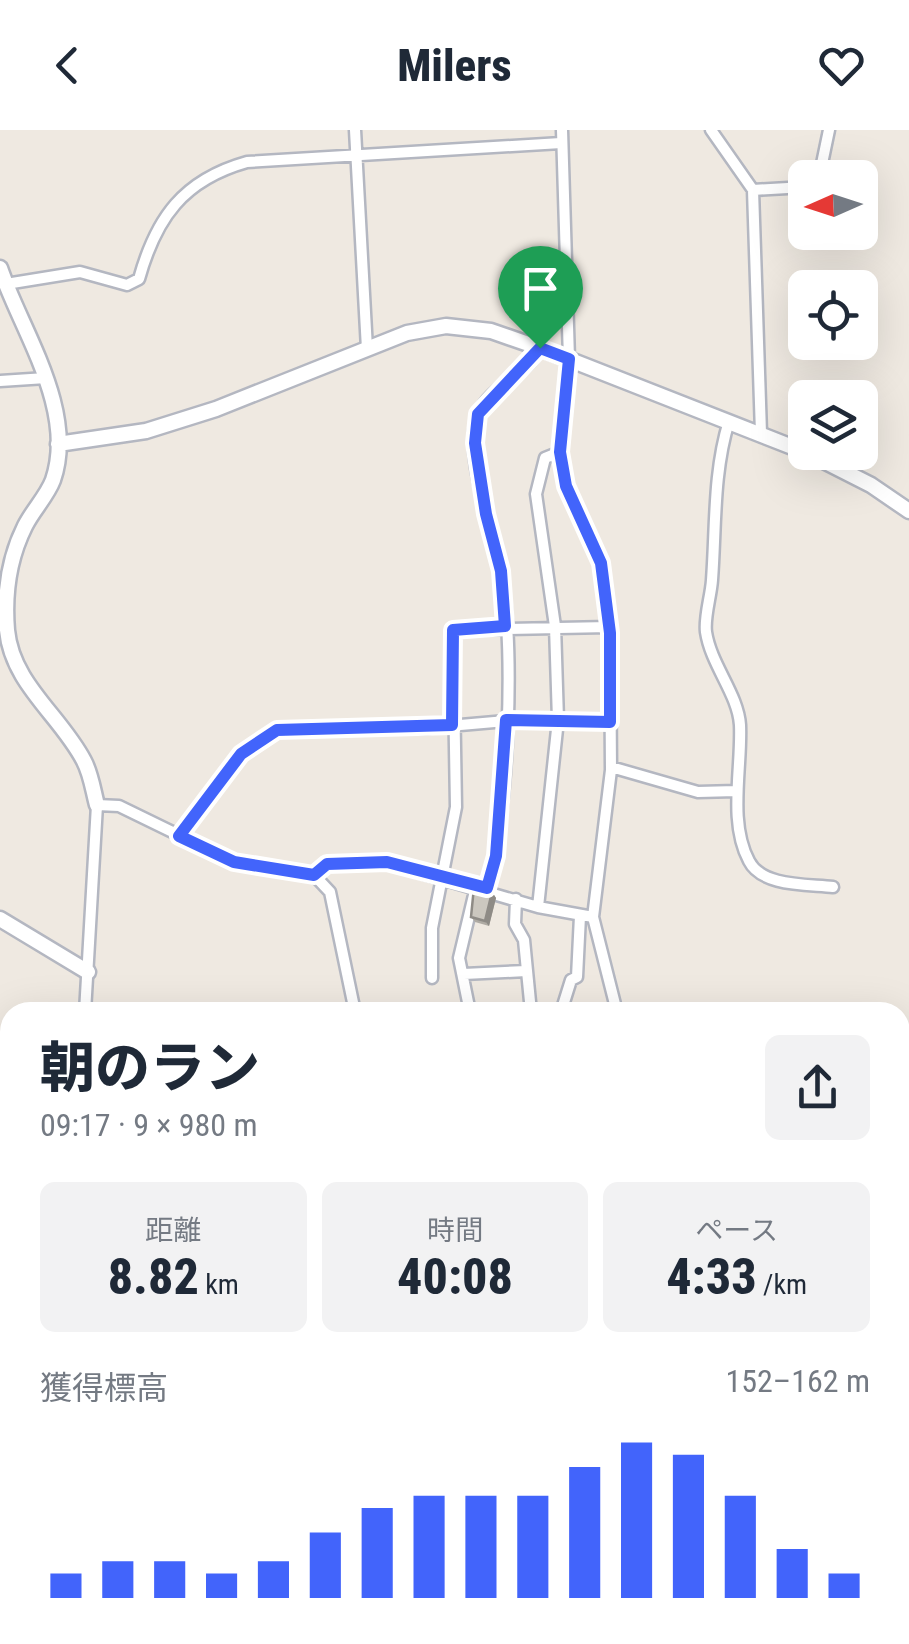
<!DOCTYPE html>
<html lang="ja">
<head>
<meta charset="utf-8">
<style>
  body { margin:0; font-family:"Roboto Condensed","Noto Sans JP",sans-serif; background:#f2f2f3; color:#1f2937; height:100vh; display:flex; flex-direction:column; font-size:38px; white-space:nowrap }
  * { box-sizing:border-box; margin:0 }
  p { font-size:32px; color:#747a83 }
  .icon { flex:none; width:55px; height:55px; fill:none; stroke:currentColor; stroke-width:2; stroke-linecap:round; stroke-linejoin:round }
  .map { position:relative; flex:1; overflow:hidden }
  .sheet { position:absolute; left:0px; top:872px; width:910px; height:642px; display:flex; flex-direction:column; background:#fff; border-radius:30px 30px 0 0; box-shadow:0 10px 40px #0002 }
  .sheet>* { flex:none }
  .needle { width:65px; rotate:267deg }
  .fabs { position:absolute; left:788px; top:30px; display:grid; gap:20px }
  .fabs a { display:grid; place-items:center; width:90px; height:90px; border-radius:15px; background:#fff; box-shadow:0 10px 40px #0002; font-size:50px }
  .pin { position:absolute; display:grid; place-items:center; width:85px; height:85px; color:#fff; margin:-102px -42px; border-radius:50% 50% 50% 0; rotate:-45deg; box-shadow:0 0 10px #0007 }
  .pin .icon { rotate:45deg }
  .round { display:grid; place-items:center; flex:none; width:105px; height:105px; border-radius:15px; background:#f2f2f3 }
  .summary { display:flex; align-items:center; justify-content:space-between; height:170px; padding:0 40px }
  h1 { font-size:55px; font-weight:800; line-height:75px }
  .metrics { display:grid; grid-template-columns:repeat(3,1fr); gap:15px; height:170px; padding:10px 40px }
  .metrics div { display:grid; align-content:center; border-radius:15px; background:#f2f2f3; text-align:center }
  .metrics b { font-size:50px; font-weight:800 }
  .metrics small { font-size:28px; font-weight:400 }
  .metrics p { font-size:28px }
  .chart { height:280px; padding:20px 40px }
  .chart p { display:flex; justify-content:space-between }
  .chart svg { width:100%; height:180px; margin-top:10px; stroke:#4264fb; stroke-width:6 }
  header { display:flex; justify-content:space-between; align-items:center; height:130px; padding:0 40px; background:#fff; font-size:45px; font-weight:800 }
  .map>svg:first-child { display:block }
  .lines { fill:none; stroke-linecap:round; stroke-linejoin:round }
  .lane-casing { stroke:#b4b7c1; stroke-width:10 }
  .street-casing { stroke:#b4b7c1; stroke-width:15 }
  .secondary-casing { stroke:#b4b7c1; stroke-width:19 }
  .highway-casing { stroke:#c9c9c9; stroke-width:22 }
  .lane { stroke:#fff; stroke-width:5 }
  .street { stroke:#fff; stroke-width:10 }
  .secondary { stroke:#fff; stroke-width:14 }
  .highway { stroke:#ffa35c; stroke-width:18 }
  .wall { fill:#afaba4 }
  .shaded-wall { fill:#8e8b86 }
  .building { fill:#cbc7bf; stroke:#8e8b86; stroke-width:2.5 }
  .route-casing { stroke:#fff; stroke-width:20 }
  .route { stroke:#4264fb; stroke-width:12 }
</style>
</head>
<body>
<header><svg class="icon" aria-label="back" viewBox="0 0 24 24"><path d="M15 5l-7 7 7 7"/></svg>Milers<svg class="icon" aria-label="heart" viewBox="0 0 24 24"><path d="M12 20l-8-8c-3-5 5-10 8-4 3-6 11-1 8 4z"/></svg></header>
<div class="map">
<svg width="909" height="1514" viewBox="0 0 909 1514">
  <rect width="100%" height="100%" fill="#efe9e1"/>
  <g class="lines">
    <g class="lane-casing">
      <path id="lane" d="M0,971L10,977"/>
    </g>
    <g class="street-casing">
      <path id="street" d="M355,0L367,219
        M562,0L569,229L560,322L566,356L601,433L610,503L611,640L593,787L617,882
        M711,0L753,60L761,303
        M819,48L829,0
        M753,60L805,57
        M6,154L80,142L127,155L139,149C156,88 183,50 247,32L561,13
        M0,251L46,248
        M729,291C713,343 716,396 712,450C711,466 704,487 706,502C711,535 738,564 740,595C742,638 728,692 749,731C762,757 808,754 833,757
        M611,637L698,662L736,661
        M179,706L241,625L277,600L426,598L506,591L610,592
        M314,745L327,734L387,733L538,777L593,787
        M487,759C509,678 515,523 501,441C494,399 462,324 478,284C490,256 527,245 540,218
        M516,769L515,794L524,810L531,882
        M538,777L558,590L555,496L536,364L545,328L560,322
        M464,844L526,841
        M432,848V798L456,677L453,500L609,497
        M85,882L97,675L119,676L234,732L314,745L330,762L355,882
        M470,882L459,828L475,761
        M561,882L571,850L577,847L580,786
        M71,1514L75,1505
        M114,1514L117,1505
        M162,1514L165,1505
        M208,1514L210,1505
        M239,1514L241,1505
        M454,1514L457,1505"/>
    </g>
    <g class="secondary-casing">
      <path id="secondary" d="M0,138C21,200 77,280 53,350C47,366 33,380 25,396C9,428 4,464 7,500C12,554 61,586 84,631C91,644 93,660 97,675
        M58,314L146,301L216,279L407,203L446,196L491,201L540,218L805,322
        M806,322L871,355L909,381
        M0,789L88,842
        M900,1247L909,1232
        M0,1470L10,1451
        M834,1505L870,1514
        M743,1514L749,1505"/>
    </g>
    <g class="highway-casing">
      <path id="highway" d="M0,1146H10
        M900,1156L909,1149"/>
    </g>
    <use href="#lane" class="lane"/>
    <use href="#street" class="street"/>
    <use href="#secondary" class="secondary"/>
    <use href="#highway" class="highway"/>
  </g>
  <path class="wall" d="M492,762L496,768L489,796L475,792L471,787Z"/>
  <path class="shaded-wall" d="M492,762L496,768L489,796L485,791Z"/>
  <path class="building" d="M474,757L492,762L485,791L471,787Z"/>
  <g class="lines">
    <g class="route-casing">
      <path id="route" d="M540,218L569,229L560,322L566,356L601,433L610,503V592L506,590L496,726L487,758L387,732L327,734L314,745L234,732L179,706L241,624L277,600L452,595L453,500L505,496L501,441L486,384L475,313L478,284Z"/>
    </g>
    <use href="#route" class="route"/>
  </g>
</svg>
<div class="fabs">
<a><svg class="needle" viewBox="-14 -14 28 28"><path d="M0-13l5 13h-10z" fill="#e53935"/><path d="M0 13l5-13h-10z" fill="#747a83"/></svg></a>
<a><svg class="icon" aria-label="locate" viewBox="0 0 24 24"><circle cx="12" cy="12" r="6"/><path d="M12 2v4M12 18v4M2 12h4M18 12h4"/></svg></a>
<a><svg class="icon" aria-label="layers" viewBox="0 0 24 24"><path d="M12 4l9 5-9 5-9-5zM3 14l9 5 9-5"/></svg></a>
</div>
<div class="pin" style="left:540px;top:218px;background:#1e9e55"><svg class="icon" aria-label="arrive" viewBox="0 0 24 24"><path d="M6 21V4h12l-3 4 3 4H6"/></svg></div>
<section class="sheet">
<div class="summary"><div><h1>朝のラン</h1><p>09:17 · 9 × 980 m</p></div><a class="round"><svg class="icon" aria-label="share" viewBox="0 0 24 24"><path d="M12 15V3M7 8l5-5 5 5M5 13v7h14v-7"/></svg></a></div>
<div class="metrics">
<div><p>距離</p><b>8.82<small> km</small></b></div>
<div><p>時間</p><b>40:08</b></div>
<div><p>ペース</p><b>4:33<small> /km</small></b></div>
</div>
<div class="chart"><p><span>獲得標高</span>152–162 m</p>
<svg viewBox="0 0 160 44" preserveAspectRatio="none"><path d="M5 44V38M15 44V35M25 44V35M35 44V38M45 44V35M55 44V28M65 44V22M75 44V19M85 44V19M95 44V19M105 44V12M115 44V6M125 44V9M135 44V19M145 44V32M155 44V38"/></svg>
</div>
</section>
</div>
</body>
</html>
